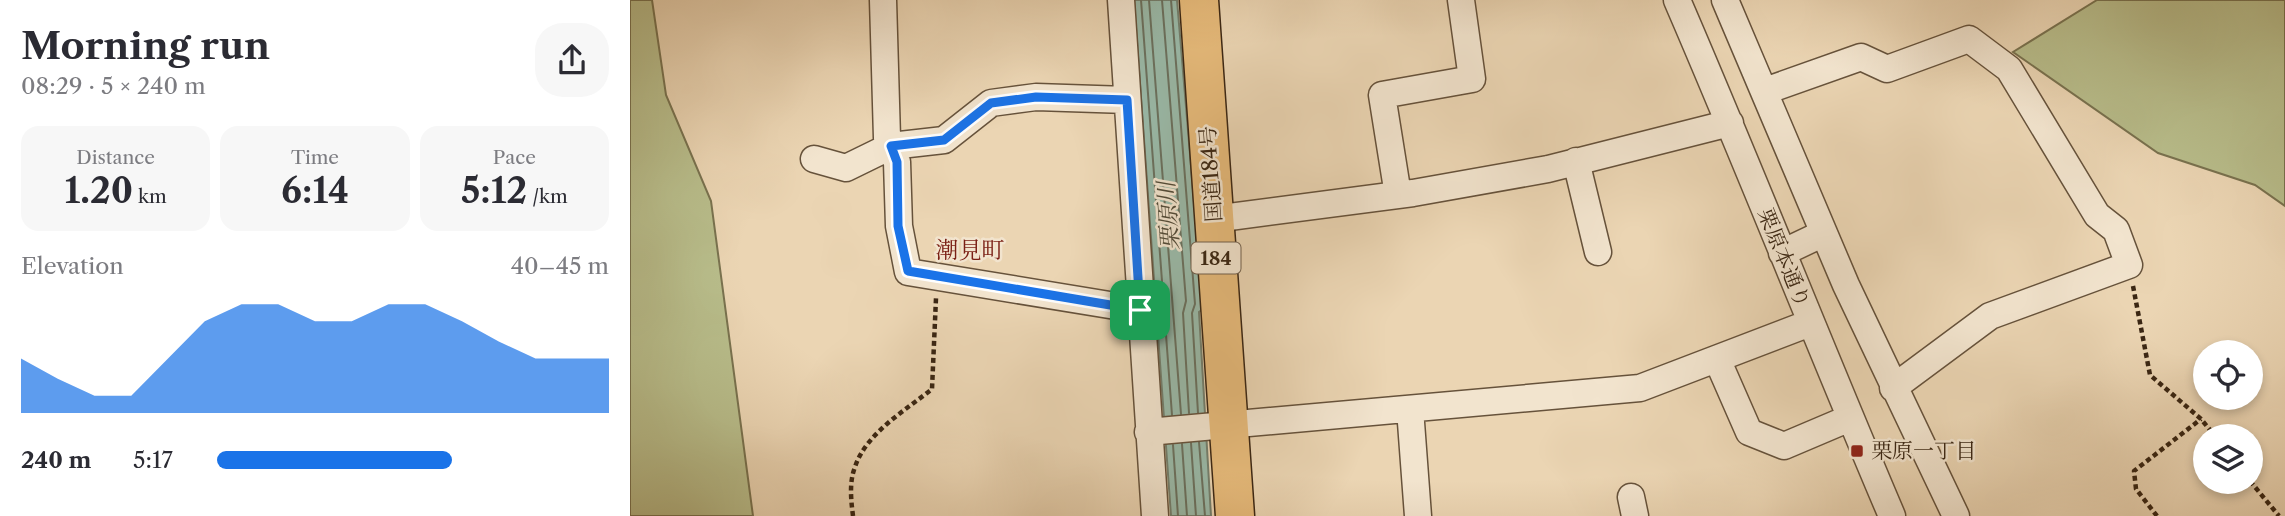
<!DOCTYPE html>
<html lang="en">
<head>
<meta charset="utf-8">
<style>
  body { margin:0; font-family:"Libre Caslon Text","Noto Serif JP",serif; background:#f7f7f7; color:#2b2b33; height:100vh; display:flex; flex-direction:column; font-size:26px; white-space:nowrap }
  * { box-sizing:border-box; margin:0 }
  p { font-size:23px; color:#7c7c81 }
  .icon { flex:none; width:38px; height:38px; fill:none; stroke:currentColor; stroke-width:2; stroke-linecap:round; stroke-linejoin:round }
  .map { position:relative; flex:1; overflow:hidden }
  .details { display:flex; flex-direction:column; background:#fff; width:630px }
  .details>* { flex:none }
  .controls { position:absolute; left:1563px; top:340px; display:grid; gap:14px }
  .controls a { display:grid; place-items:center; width:70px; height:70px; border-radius:50%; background:#fff; box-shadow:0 4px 10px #0003; font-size:35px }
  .pin { position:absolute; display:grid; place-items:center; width:60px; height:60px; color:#fff; margin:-30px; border-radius:14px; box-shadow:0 4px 10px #0006 }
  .round { display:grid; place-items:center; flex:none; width:74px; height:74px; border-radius:28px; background:#f7f7f7 }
  .head { display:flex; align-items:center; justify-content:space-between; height:119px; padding:0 21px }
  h1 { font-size:38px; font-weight:700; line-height:52px }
  .figures { display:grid; grid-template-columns:repeat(3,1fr); gap:10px; height:119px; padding:7px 21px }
  .figures div { display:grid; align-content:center; border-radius:18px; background:#f7f7f7; text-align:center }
  .figures b { font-size:35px; font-weight:700 }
  .figures small { font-size:19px; font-weight:400 }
  .figures p { font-size:19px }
  .chart { height:196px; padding:14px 21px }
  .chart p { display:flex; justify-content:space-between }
  .chart svg { width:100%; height:126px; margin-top:7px; fill:#1a73e8; opacity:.7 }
  ul { padding:0 21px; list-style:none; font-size:23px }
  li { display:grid; grid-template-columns:112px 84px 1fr; align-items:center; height:52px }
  li i { height:18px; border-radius:9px; background:#1a73e8 }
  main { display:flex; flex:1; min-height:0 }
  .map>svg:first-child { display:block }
  .green { fill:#b8bd8b; stroke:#79724f; stroke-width:2 }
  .water { fill:#99b9a8; stroke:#737e6c; stroke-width:2 }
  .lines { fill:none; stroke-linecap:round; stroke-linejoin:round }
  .shore { stroke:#6a705e; stroke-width:2 }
  .minor-casing { stroke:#66523b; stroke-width:29 }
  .highway-casing { stroke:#3a2613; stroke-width:41 }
  .path { stroke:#3a2613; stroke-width:4.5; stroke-dasharray:5 3.5; stroke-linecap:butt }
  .minor { stroke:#f2e4ce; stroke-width:26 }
  .highway { stroke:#e6ba7a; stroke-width:38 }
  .route-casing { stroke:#fff; stroke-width:14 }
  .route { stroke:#1a73e8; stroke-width:9 }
  .poi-dot { fill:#8f2418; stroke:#f2e4ce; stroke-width:2.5 }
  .labels { text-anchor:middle; stroke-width:5; stroke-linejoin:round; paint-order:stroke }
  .shield { fill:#f2e4ce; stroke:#715f4b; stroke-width:2 }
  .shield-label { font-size:19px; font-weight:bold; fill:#3a2613 }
  .street-label { font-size:21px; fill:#3a2613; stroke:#f2e4ce }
  .poi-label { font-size:21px; fill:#3a2613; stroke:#f2e4ce; text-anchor:start }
  .water-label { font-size:23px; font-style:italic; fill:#524b38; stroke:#f2e4ce }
  .neighbourhood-label { font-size:23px; fill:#7a1f14; stroke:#f2e4ce }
</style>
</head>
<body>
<main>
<section class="details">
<div class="head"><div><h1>Morning run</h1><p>08:29 · 5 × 240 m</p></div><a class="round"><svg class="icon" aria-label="share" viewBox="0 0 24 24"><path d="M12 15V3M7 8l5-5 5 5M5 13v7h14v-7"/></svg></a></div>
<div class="figures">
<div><p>Distance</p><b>1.20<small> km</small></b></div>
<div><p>Time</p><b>6:14</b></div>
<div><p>Pace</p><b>5:12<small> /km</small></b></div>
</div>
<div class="chart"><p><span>Elevation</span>40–45 m</p>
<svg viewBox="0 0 160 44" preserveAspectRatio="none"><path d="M0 44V25L10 32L20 38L30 38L40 25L50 12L60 6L70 6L80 12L90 12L100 6L110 6L120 12L130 19L140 25L150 25L160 25V44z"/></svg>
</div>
<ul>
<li><b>240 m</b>5:17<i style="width:60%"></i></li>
</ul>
</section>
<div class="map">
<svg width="1655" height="516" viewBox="0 0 1655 516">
  <rect width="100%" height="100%" fill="#ebd5b3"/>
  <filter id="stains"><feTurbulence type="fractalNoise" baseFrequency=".00286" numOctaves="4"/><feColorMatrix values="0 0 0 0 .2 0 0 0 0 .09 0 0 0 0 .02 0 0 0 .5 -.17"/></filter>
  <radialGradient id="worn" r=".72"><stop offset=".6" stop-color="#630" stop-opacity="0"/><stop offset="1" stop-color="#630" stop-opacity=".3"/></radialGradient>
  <path class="green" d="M0,0H22L36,95L81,201L123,516H0Z
    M1467,0H1655V206L1625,185L1528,153L1383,52Z"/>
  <path class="water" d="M504,0H547L573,309L569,312L581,516H541Z"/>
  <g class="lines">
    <path class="shore" d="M511,0L542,415
      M519,0L551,414
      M532,0L556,301L553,313L559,413
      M541,0L565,304L562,313L568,413
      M569,442L575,516
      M561,443L566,516
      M552,444L557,516
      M543,445L548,516"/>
    <g class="minor-casing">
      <path id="minor" d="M253,0L257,138L267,162L269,226L278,272L510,310
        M491,0L525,516
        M1047,0C1121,171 1189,345 1262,516
        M1095,0L1216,285L1326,516
        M1135,91L1231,57L1257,69L1339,39L1379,69L1467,215L1486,230L1499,265L1360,316L1263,388
        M184,159L216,168L261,146L314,140L361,103L406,97L497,100
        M946,161L968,252
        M768,195L752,95L842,79L831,0
        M584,219L783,193L918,169L1100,123
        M1152,253L1194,233
        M1087,359L1119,432L1154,446L1220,418
        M780,409L788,516
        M518,432L1010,388L1180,323
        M1001,497L1005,516"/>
    </g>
    <g class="highway-casing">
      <path id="highway" d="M569,0L605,516"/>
    </g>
    <path class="path" d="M1503,286L1520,375L1571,419L1585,436
      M1620,481L1649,516
      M223,516C221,500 219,482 225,467C236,433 276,410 302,389L306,298
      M1527,516L1506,489L1504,471L1571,419"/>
    <use href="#minor" class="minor"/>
    <use href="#highway" class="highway"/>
  </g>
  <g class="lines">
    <g class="route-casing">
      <path id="route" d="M406,97L497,100L510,310L278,271L268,226L267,162L261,146L314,140L361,103Z"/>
    </g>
    <use href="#route" class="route"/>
  </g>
  <rect class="poi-dot" x="1220" y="444" width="14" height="14" rx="3.5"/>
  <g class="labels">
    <rect class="shield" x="561.5" y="242.5" width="49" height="31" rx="5"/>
    <g class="shield-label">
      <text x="586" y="265">184</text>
    </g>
    <g class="street-label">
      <text transform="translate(581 174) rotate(-94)" y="7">国道184号</text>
      <text transform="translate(1154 258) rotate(68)" y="7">栗原本通り</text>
    </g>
    <g class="poi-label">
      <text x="1241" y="458">栗原一丁目</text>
    </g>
    <g class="water-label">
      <text transform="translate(538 216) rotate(-94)" y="8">栗原川</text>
    </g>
    <g class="neighbourhood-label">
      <text x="340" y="258">潮見町</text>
    </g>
  </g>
  <rect width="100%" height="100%" filter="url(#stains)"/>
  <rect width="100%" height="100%" fill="url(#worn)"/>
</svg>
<div class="controls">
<a><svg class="icon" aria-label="locate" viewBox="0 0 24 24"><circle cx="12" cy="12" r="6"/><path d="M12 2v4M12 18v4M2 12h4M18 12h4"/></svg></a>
<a><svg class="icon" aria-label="layers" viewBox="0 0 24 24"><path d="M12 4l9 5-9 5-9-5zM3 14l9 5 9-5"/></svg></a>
</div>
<div class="pin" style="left:510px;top:310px;background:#1e9e55"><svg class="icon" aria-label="arrive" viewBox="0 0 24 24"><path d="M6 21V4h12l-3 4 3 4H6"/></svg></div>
</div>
</main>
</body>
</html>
